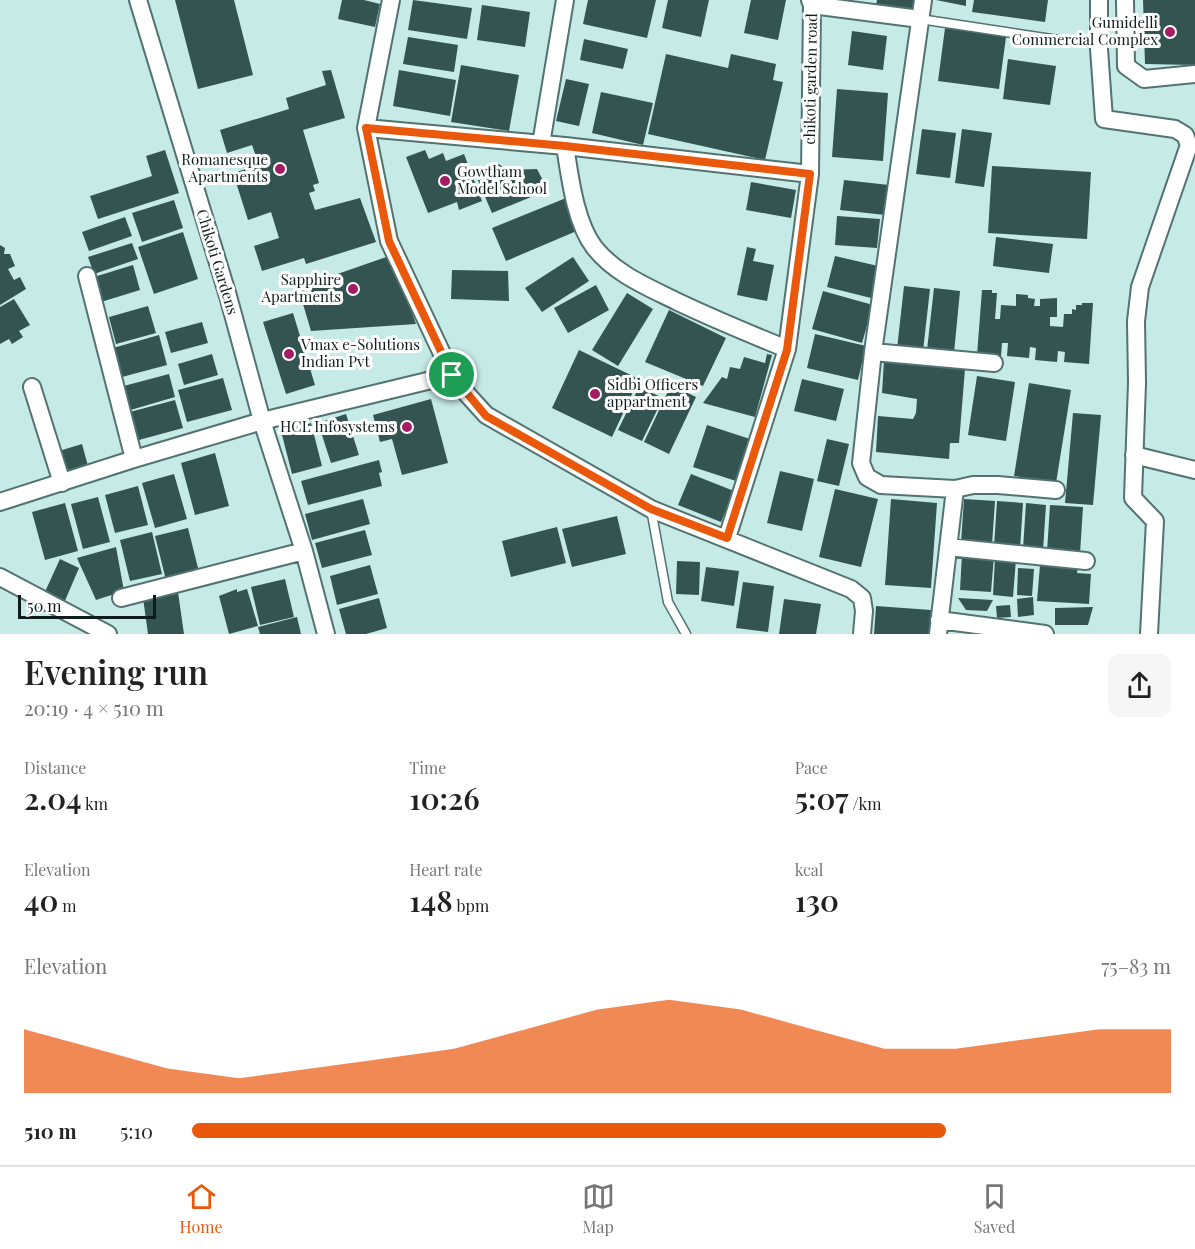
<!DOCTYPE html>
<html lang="en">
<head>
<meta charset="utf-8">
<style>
  body { margin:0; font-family:"Playfair Display",serif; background:#f6f6f6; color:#222; height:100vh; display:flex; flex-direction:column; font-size:22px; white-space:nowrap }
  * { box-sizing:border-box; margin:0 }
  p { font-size:20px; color:#767676 }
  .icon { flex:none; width:33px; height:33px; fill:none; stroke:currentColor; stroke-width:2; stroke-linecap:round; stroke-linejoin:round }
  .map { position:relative; height:634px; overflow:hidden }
  .sheet { display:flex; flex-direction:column; background:#fff; flex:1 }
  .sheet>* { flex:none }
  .scale { position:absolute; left:18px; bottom:15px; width:138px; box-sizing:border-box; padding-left:6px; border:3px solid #0e1c1b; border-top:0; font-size:16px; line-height:21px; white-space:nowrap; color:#0e1c1b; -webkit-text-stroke:4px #fff; paint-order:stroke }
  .pin { position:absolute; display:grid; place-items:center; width:51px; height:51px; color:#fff; margin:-26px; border:3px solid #fff; border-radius:50%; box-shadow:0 2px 6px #0007 }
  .round { display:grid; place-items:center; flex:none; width:63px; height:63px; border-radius:12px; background:#f6f6f6 }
  .headline { display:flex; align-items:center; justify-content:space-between; height:102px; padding:0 24px }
  h1 { font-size:33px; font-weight:600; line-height:45px }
  .metrics { display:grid; grid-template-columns:repeat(3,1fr); gap:9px; height:102px; padding:6px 24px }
  .metrics div { display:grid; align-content:center }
  .metrics b { font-size:30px; font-weight:600 }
  .metrics small { font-size:16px; font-weight:400 }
  .metrics p { font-size:16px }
  .chart { height:168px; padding:12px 24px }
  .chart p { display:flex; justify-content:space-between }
  .chart svg { width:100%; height:108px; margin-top:6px; fill:#ea580c; opacity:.7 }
  ul { padding:0 24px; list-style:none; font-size:20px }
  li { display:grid; grid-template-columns:96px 72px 1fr; align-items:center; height:45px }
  li i { height:15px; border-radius:8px; background:#ea580c }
  .tab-bar { display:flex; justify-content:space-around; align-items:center; height:84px; border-top:2px solid #e0e0e0; background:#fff; font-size:16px; color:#767676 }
  .tab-bar a { display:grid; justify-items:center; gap:3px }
  .tab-bar .on { color:#ea580c }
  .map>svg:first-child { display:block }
  .building { fill:#335451 }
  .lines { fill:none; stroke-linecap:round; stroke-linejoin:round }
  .lane-casing { stroke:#527370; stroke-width:11 }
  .street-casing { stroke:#527370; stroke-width:20 }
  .lane { stroke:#fff; stroke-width:8 }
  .street { stroke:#fff; stroke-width:16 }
  .route-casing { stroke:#fff; stroke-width:12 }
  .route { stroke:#ea580c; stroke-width:8 }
  .poi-dot { fill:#a51c64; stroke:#fff; stroke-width:2 }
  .labels { text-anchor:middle; stroke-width:6; stroke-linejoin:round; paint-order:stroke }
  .poi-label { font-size:15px; fill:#0e1c1b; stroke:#fff; text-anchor:end }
  .street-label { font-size:15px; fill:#0e1c1b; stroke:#fff }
</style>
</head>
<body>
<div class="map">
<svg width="1195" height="634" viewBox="0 0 1195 634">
  <rect width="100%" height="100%" fill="#c6ebe7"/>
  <path class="building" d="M175,0H234L253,75L198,89Z
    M342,0H364L380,4L375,27L338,19Z
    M413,0L472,8L467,39L408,30Z
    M588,0H656L647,38L583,24Z
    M668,0H709L701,37L662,28Z
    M751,0H786L778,40L744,33Z
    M877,0H916L915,10L876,5Z
    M936,0H966V6Z
    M974,0H1048L1045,22L972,12Z
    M1143,0H1195V65L1145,64Z
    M482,5L530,12L525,47L477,40Z
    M945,28L1006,37L999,89L938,81Z
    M852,31L887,36L883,70L848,65Z
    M408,37L458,45L454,72L403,64Z
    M584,39L628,49L623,69L580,60Z
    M666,54L728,68L731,54L776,64L773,80L783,82L765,160L648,134Z
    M1008,59L1056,66L1050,105L1003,99Z
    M461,65L519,75L509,131L451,122Z
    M331,70L345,118L303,130L319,183L313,185L315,191L309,193L315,210L360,198L376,242L306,264L304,258L262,271L254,246L279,238L271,212L248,220L233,173L259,165L252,145L227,153L220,130L289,109L286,98L326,85L322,71Z
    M399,70L456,80L450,116L393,106Z
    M566,79L589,84L579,126L556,121Z
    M837,89L888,93L883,161L832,157Z
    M601,92L653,103L643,145L592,133Z
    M922,129L956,133L950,178L916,174Z
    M962,129L992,133L984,187L955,183Z
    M165,150L179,193L98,219L90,196L152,176L146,156Z
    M425,150L429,159L443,153L446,161L464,154L482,201L459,210L457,202L428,213L406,157Z
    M497,163L508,170L537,169L548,190L492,213L474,171Z
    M992,166L1091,172L1087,239L988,233Z
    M844,180L889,185L885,215L840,210Z
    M751,182L796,190L791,218L746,210Z
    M566,198L579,230L506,261L492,228Z
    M174,200L183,228L142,242L132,213Z
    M837,216L880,219L877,248L835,245Z
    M125,217L132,236L89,251L82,232Z
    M183,232L198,279L154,294L138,247Z
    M996,237L1053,244L1049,273L993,266Z
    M132,243L138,259L94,274L88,257Z
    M0,245L5,248L4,254H10L15,266L8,269L14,280L20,277L26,289L0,305Z
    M747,247L756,249L753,261L774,265L767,301L737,295Z
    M392,255L416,324L311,331L300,294L306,285Z
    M835,256L878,266L871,298L827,287Z
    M573,257L589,281L542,312L525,288Z
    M133,265L140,290L101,302L94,277Z
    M452,270L508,271L509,301L451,299Z
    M596,285L609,310L568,333L554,308Z
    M904,286L930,289L923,351L897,349Z
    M934,288L960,291L954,353L927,350Z
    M982,290H992V293H997L995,319H1000L1001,305L1016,306V294L1028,295V298L1035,299L1034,306H1040V299L1057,298V317H1050V326L1063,327L1064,314H1072V309L1076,310V305H1082V303H1093L1089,364L1064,362L1065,352L1058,351L1057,362L1035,360L1036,348L1030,347L1029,358L1007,356L1008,343H1002L1001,356L977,355Z
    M823,291L873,305L862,343L812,329Z
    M627,293L653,309L618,366L592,350Z
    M14,299L30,325L19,331L23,337L12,344L9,339L0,344V307Z
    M148,306L156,333L116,344L109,317Z
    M669,310L726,338L703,386L645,362Z
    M293,313L315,385L286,394L263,322Z
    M202,322L208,343L171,353L165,332Z
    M815,334L866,346L858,380L807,368Z
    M159,335L167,365L122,377L113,348Z
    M579,350L639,379L612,437L552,408Z
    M212,354L218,375L184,385L178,364Z
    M767,354L772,355L755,417L703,403L722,377L727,379L730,367L740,369L744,357L765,363Z
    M884,360L965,369L959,443H950L949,459L876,452L878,416L913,419L916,413L917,399L882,393Z
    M169,374L175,397L127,411L120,387Z
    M977,376L1015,382L1006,441L968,435Z
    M223,378L232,410L187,422L178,390Z
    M802,379L844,389L836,421L794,411Z
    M1029,383L1071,390L1056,483L1014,476Z
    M671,385L696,397L669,454L644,442Z
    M639,387L663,398L642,441L618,430Z
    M431,399L448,463L402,475L392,439L380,442L373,415Z
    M175,400L183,428L139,440L130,412Z
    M1073,413L1101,415L1093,505L1065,503Z
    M346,414L359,455L331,463L318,423Z
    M311,423L322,466L292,474L281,431Z
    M707,425L750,439L736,481L693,467Z
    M827,439L849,444L839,486L817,481Z
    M82,444L88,466L66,472L59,451Z
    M215,453L229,506L195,515L181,463Z
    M379,460L382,472L379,473L382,486L308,505L301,481Z
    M780,471L814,479L802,531L767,523Z
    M174,474L187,519L155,528L142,483Z
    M691,474L734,491L721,522L678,505Z
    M138,486L148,525L115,533L105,495Z
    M835,489L878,499L861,567L819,557Z
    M98,497L110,542L83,549L71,504Z
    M363,499L370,524L312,540L305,514Z
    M891,499L937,503L931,588L885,585Z
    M964,499L995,501L992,545L961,543Z
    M997,501L1023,503L1020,549L994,547Z
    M65,503L78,551L45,560L32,512Z
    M1026,503L1046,505L1043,551L1023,549Z
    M1050,505L1083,507L1080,554L1047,552Z
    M617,516L626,554L572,567L562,529Z
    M557,527L566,563L511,577L502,541Z
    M188,528L200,576L167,584L155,536Z
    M365,530L372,555L322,568L315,543Z
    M152,532L162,574L130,581L120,540Z
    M116,547L124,591L96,600L77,558Z
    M962,554L994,556L991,592L960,590Z
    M995,558L1016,559L1013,597L993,595Z
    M60,559L79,568L64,603L44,594Z
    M677,561L700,562L699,595L676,594Z
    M370,565L378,594L337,605L330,576Z
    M1040,565L1078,567L1077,573L1091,574L1089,604L1037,601Z
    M706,567L739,571L734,606L701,601Z
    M1018,568L1034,569L1032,596L1017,595Z
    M285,579L294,617L260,625L251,587Z
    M743,582L774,586L768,632L736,628Z
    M237,589V592L247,589L258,626L229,634L219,596Z
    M178,592L184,634H148L143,598Z
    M1033,597L1034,615L1018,617L1017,599Z
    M379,598L387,628L366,634H346L339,609Z
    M958,598L993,600L987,611L966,610Z
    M784,599L821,604L816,634H779Z
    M1010,605L1011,617L997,618L996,606Z
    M876,606L931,610L930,634H874Z
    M1093,607L1088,625H1055V608Z
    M297,617L301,634H260L258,627Z"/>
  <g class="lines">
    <g class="lane-casing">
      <path id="lane" d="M920,19L1058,40
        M651,509L668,602L686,634"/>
    </g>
    <g class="street-casing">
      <path id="street" d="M138,0L228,296L262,421L304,551L326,634
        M391,0L366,128L389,241L452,375L467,394L486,415L651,509L851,589L862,598L864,611L862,634
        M810,0L812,5L920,19
        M923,0L873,352L861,463L867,477L881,485L955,489L973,485H998L1056,490
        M1099,0V49L1104,119L1175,129L1185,135L1189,145L1140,287L1136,321L1137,383L1133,498L1155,521L1149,634
        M1125,0L1126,66L1144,79L1195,74
        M366,128L565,146L810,174
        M541,144L565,0
        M565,146C570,177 575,222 594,247C615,274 648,287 678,302C714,319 750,334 787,349
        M87,276L134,459
        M873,352L994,363
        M32,387L62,483
        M1134,455L1195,470
        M0,502L134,459L262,421L452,375
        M727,538L787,349L810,174L812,5
        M948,547L1086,561
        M0,577L108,634
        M121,598L304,551
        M939,620L1045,634
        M938,634L955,489"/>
    </g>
    <use href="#lane" class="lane"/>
    <use href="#street" class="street"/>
  </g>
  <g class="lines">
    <g class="route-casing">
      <path id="route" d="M366,128L565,146L810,174L787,350L727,538L651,509L486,416L452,375L389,241Z"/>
    </g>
    <use href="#route" class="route"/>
  </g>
  <g class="poi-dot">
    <circle cx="1170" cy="32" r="6"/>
    <circle cx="280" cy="169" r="6"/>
    <circle cx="445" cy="181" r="6"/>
    <circle cx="353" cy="289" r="6"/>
    <circle cx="289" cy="354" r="6"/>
    <circle cx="595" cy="394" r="6"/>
    <circle cx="407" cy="427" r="6"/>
  </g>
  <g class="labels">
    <g class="poi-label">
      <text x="1158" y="28">Gumidelli<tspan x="1158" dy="17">Commercial Complex</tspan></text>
      <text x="268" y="165">Romanesque<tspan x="268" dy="17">Apartments</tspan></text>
      <text x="457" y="177" text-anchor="start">Gowtham<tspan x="457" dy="17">Model School</tspan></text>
      <text x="341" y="285">Sapphire<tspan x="341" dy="17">Apartments</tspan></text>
      <text x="301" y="350" text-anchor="start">Vmax e-Solutions<tspan x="301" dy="17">Indian Pvt</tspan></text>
      <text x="607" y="390" text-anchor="start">Sidbi Officers<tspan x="607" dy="17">appartment</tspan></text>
      <text x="395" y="432">HCL Infosystems</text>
    </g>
    <g class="street-label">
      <text transform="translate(811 79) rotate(-89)" y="5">chikoti garden road</text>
      <text transform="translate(217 262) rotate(73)" y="5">Chikoti Gardens</text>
    </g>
  </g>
</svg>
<div class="scale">50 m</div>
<div class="pin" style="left:452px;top:375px;background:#1e9e55"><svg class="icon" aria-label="arrive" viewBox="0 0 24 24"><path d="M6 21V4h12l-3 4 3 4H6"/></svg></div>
</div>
<section class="sheet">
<div class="headline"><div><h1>Evening run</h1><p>20:19 · 4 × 510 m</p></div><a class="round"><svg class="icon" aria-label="share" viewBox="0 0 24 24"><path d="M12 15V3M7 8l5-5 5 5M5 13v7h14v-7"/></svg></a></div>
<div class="metrics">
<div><p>Distance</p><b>2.04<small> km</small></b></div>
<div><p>Time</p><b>10:26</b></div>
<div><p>Pace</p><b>5:07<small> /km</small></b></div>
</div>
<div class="metrics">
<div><p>Elevation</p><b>40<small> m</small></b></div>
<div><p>Heart rate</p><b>148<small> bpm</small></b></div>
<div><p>kcal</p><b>130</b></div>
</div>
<div class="chart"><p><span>Elevation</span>75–83 m</p>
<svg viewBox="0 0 160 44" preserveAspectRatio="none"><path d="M0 44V18L10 26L20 34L30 38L40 34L50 30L60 26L70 18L80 10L90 6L100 10L110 18L120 26L130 26L140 22L150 18L160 18V44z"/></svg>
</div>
<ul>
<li><b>510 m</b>5:10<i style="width:77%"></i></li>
</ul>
</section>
<nav class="tab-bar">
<a class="on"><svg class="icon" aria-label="home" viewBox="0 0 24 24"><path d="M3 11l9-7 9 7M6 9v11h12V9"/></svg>Home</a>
<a><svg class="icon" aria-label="map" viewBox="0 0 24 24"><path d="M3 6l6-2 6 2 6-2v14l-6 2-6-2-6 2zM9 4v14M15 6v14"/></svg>Map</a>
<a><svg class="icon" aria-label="saved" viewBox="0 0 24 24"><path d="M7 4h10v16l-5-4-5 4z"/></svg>Saved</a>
</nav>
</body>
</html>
